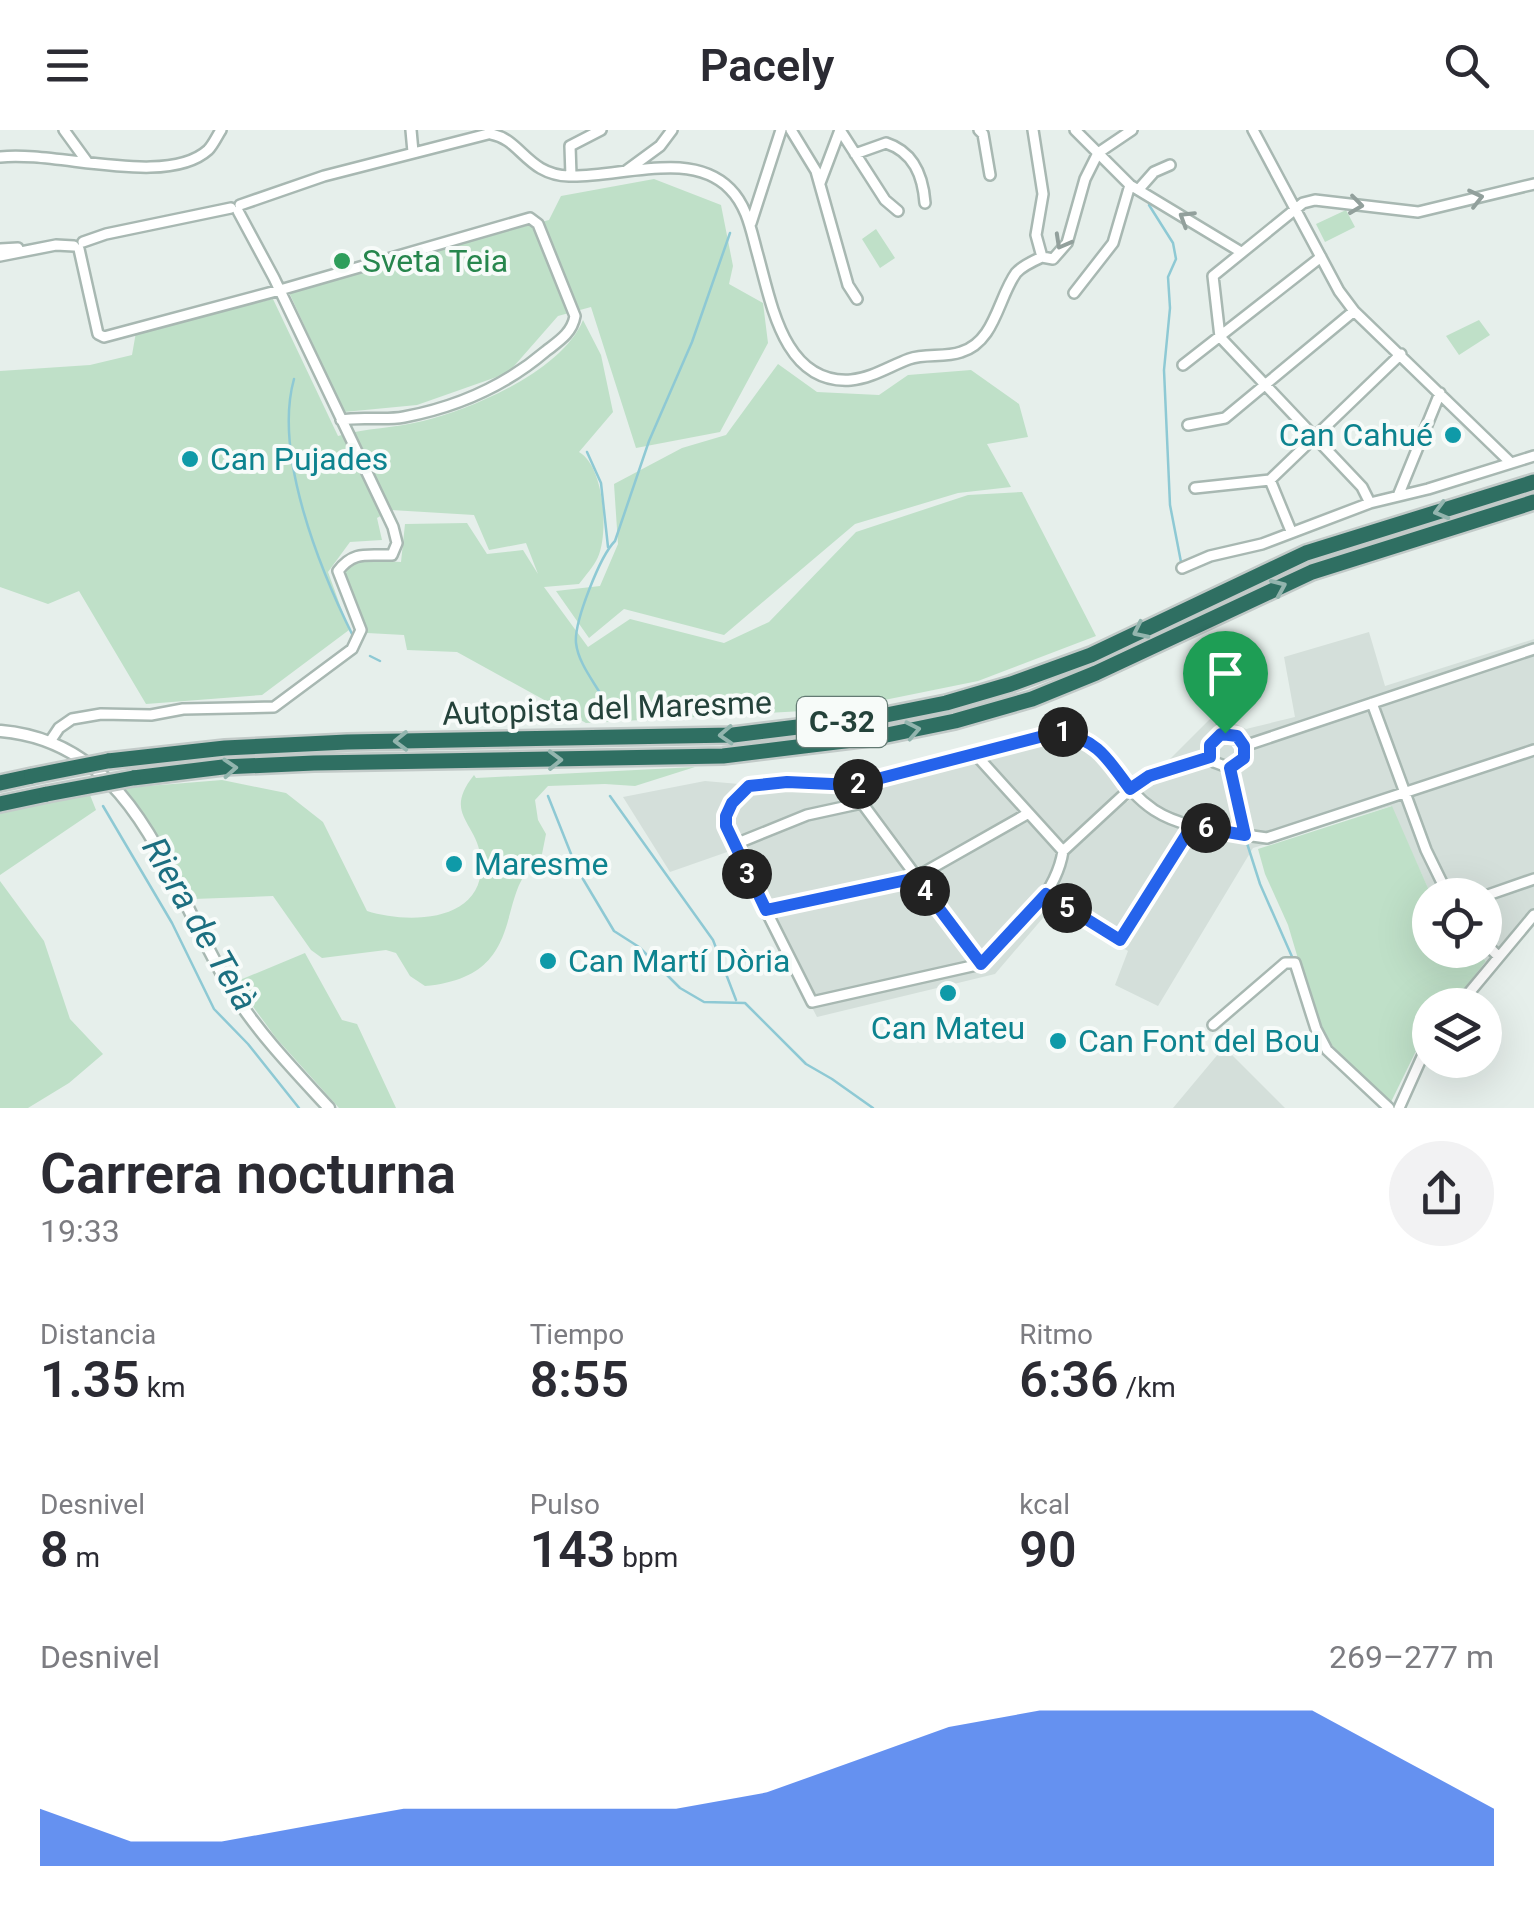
<!DOCTYPE html>
<html lang="es">
<head>
<meta charset="utf-8">
<style>
  body { margin:0; font-family:Roboto,sans-serif; background:#f2f2f3; color:#2b2b33; height:100vh; display:flex; flex-direction:column; font-size:38px; white-space:nowrap }
  * { box-sizing:border-box; margin:0 }
  p { font-size:32px; color:#7c7c81 }
  .icon { flex:none; width:55px; height:55px; fill:none; stroke:currentColor; stroke-width:2; stroke-linecap:round; stroke-linejoin:round }
  .map { position:relative; height:978px; overflow:hidden }
  .details { display:flex; flex-direction:column; background:#fff; flex:1 }
  .details>* { flex:none }
  .tools { position:absolute; left:1412px; top:748px; display:grid; gap:20px }
  .tools a { display:grid; place-items:center; width:90px; height:90px; border-radius:50%; background:#fff; box-shadow:0 10px 40px #0002; font-size:50px }
  .pin { position:absolute; display:grid; place-items:center; width:85px; height:85px; color:#fff; margin:-102px -42px; border-radius:50% 50% 50% 0; rotate:-45deg; box-shadow:0 0 10px #0007 }
  .pin .icon { rotate:45deg }
  .km { position:absolute; width:50px; height:50px; margin:-25px; border-radius:50%; background:#222; color:#fff; font-size:28px; line-height:50px; text-align:center }
  .round { display:grid; place-items:center; flex:none; width:105px; height:105px; border-radius:52px; background:#f2f2f3 }
  .head { display:flex; align-items:center; justify-content:space-between; height:170px; padding:0 40px }
  h1 { font-size:55px; font-weight:600; line-height:75px }
  .metrics { display:grid; grid-template-columns:repeat(3,1fr); gap:15px; height:170px; padding:10px 40px }
  .metrics div { display:grid; align-content:center }
  .metrics b { font-size:50px; font-weight:600 }
  .metrics small { font-size:28px; font-weight:400 }
  .metrics p { font-size:28px }
  .chart { height:280px; padding:20px 40px }
  .chart p { display:flex; justify-content:space-between }
  .chart svg { width:100%; height:180px; margin-top:10px; fill:#2563eb; opacity:.7 }
  header { display:flex; justify-content:space-between; align-items:center; height:130px; padding:0 40px; background:#fff; font-size:45px; font-weight:600 }
  .map>svg:first-child { display:block }
  .built { fill:#d4dfda }
  .green { fill:#bfe0c8 }
  .lines { fill:none; stroke-linecap:round; stroke-linejoin:round }
  .stream { stroke:#8ec9d4; stroke-width:2.5 }
  .minor-casing { stroke:#a8b8b2; stroke-width:14 }
  .tertiary-casing { stroke:#a8b8b2; stroke-width:15 }
  .motorway-casing { stroke:#c2cac8; stroke-width:20 }
  .minor { stroke:#fff; stroke-width:9 }
  .tertiary { stroke:#fff; stroke-width:10 }
  .motorway { stroke:#2f6f62; stroke-width:15 }
  .motorway-bridge-casing { stroke:#c2cac8; stroke-width:20; stroke-linecap:butt }
  .motorway-bridge { stroke:#2f6f62; stroke-width:15 }
  .oneway { stroke:#92a09c }
  .oneway2 { stroke:#93b5ae }
  .route-casing { stroke:#fff; stroke-width:20 }
  .route { stroke:#2563eb; stroke-width:12 }
  .leisure-dot { fill:#2e9e5b; stroke:#f7fbf9; stroke-width:4 }
  .culture-dot { fill:#0f9aa8; stroke:#f7fbf9; stroke-width:4 }
  .labels { text-anchor:middle; stroke-width:8; stroke-linejoin:round; paint-order:stroke }
  .shield { fill:#f7fbf9; stroke:#637a73; stroke-width:2.5 }
  .shield-label { font-size:30px; font-weight:bold; fill:#24423a }
  .leisure-label { font-size:32px; fill:#27864d; stroke:#f7fbf9; text-anchor:start }
  .culture-label { font-size:32px; fill:#0d838f; stroke:#f7fbf9; text-anchor:start }
  .street-label { font-size:32px; fill:#24423a; stroke:#f7fbf9 }
  .water-label { font-size:35px; font-style:italic; fill:#1c6f80; stroke:#f7fbf9 }
</style>
</head>
<body>
<header><svg class="icon" aria-label="menu" viewBox="0 0 24 24"><path d="M4 6h16M4 12h16M4 18h16"/></svg>Pacely<svg class="icon" aria-label="search" viewBox="0 0 24 24"><circle cx="10" cy="10" r="6"/><path d="M15 15l6 6"/></svg></header>
<div class="map">
<svg width="1534" height="978" viewBox="0 0 1534 978">
  <rect width="100%" height="100%" fill="#e6efeb"/>
  <path class="built" d="M1369,502L1385,556L1534,509V790L1493,837L1474,820H1485V765H1431L1391,676L1253,718L1158,876L1115,855L1128,821L1054,775L995,844L817,887L730,721L670,742L623,667L705,651L849,664L1060,608L1090,619L1127,672L1230,569L1234,593L1246,599L1295,587L1284,527Z
    M1224,917L1285,978H1173Z"/>
  <path class="green" d="M654,49L721,75L733,136L729,154L763,173L768,213L720,302L636,318L591,177L558,186L508,243L417,275L344,282L287,158L549,90L561,66Z
    M1346,80L1355,97L1325,112L1316,94Z
    M876,99L895,128L880,138L862,109Z
    M273,169L338,306C366,298 395,298 423,291C473,279 563,240 583,190L601,225L613,282L579,322C604,336 609,402 598,427C594,436 585,446 579,454L544,457L588,517L630,489L724,513L769,492L856,402L968,365L1022,362L1096,506L978,551L840,579L586,593L457,522L407,520L404,505L367,503L344,453L345,441L361,430L401,432L405,394L467,393L487,424L523,420L538,444L526,413L489,420L474,385L391,380L377,388L382,410L350,412L328,442L349,500L262,565L146,574L79,461L48,474L0,457V241L90,235L132,225L136,202Z
    M1479,190L1490,205L1459,225L1446,206Z
    M778,234L817,262L879,265L908,245L971,240L1019,274L1028,307L987,314L1011,357L958,363L855,394L724,505L624,479L589,508L556,461L600,456L618,414L614,354L682,318L726,305Z
    M695,637L635,656L605,654L548,656L535,670L538,690L546,704L541,729C491,759 534,846 425,856L410,846L396,823L386,820L322,828L311,820L273,766L193,769L123,658L222,650L286,663L323,692L367,781C408,794 486,793 481,730C478,692 442,685 474,645L476,648Z
    M90,665L96,680L0,745V683Z
    M1392,676L1431,765L1430,820H1474L1486,831L1452,875H1430V904L1415,923L1390,974L1338,923L1318,896L1288,795L1265,744L1258,719Z
    M0,751L44,811L70,889L103,924L69,953L28,978H0Z
    M305,823L342,890L357,894L396,978H339L276,908L235,852Z"/>
  <g class="lines">
    <path class="stream" d="M1149,75L1173,113L1176,129L1168,147L1170,178L1164,240L1170,375L1181,432
      M294,249C273,324 320,440 354,508
      M587,322L601,353L608,417
      M370,526L380,531
      M600,563C591,548 578,531 576,513C574,492 600,426 615,411L649,311L692,212L730,103
      M548,666L577,739L614,801L639,817L680,858L704,872L745,873L806,934L832,949L873,978
      M610,666L713,810L736,870
      M103,676L172,793L214,879L248,914L299,978
      M1245,707L1260,754L1293,829"/>
    <g class="minor-casing">
      <path id="minor" d="M64,0L88,33
        M411,0L413,22
        M791,0L816,41L848,155L857,169
        M840,0L885,70L898,81
        M979,0L983,4L990,45
        M1033,0L1043,64L1036,105L1042,127L1053,129L1067,113L1085,49L1098,23L1132,0
        M1075,0L1130,55L1241,122
        M1253,0L1339,161L1354,181L1511,333
        M491,4C521,9 527,45 569,46C619,48 691,19 730,59C747,76 751,100 757,122C771,171 783,255 851,250C872,248 890,236 909,229C925,223 944,228 961,222C995,212 998,168 1016,143C1022,136 1033,131 1042,127
        M855,24L886,13C914,22 923,46 925,73
        M0,27C54,20 166,58 208,20C213,15 217,6 221,0
        M626,41L660,16L672,0
        M571,46L570,16L601,0
        M820,53L840,0
        M1139,59L1154,42L1170,35
        M240,75L324,46L488,4
        M751,93L781,0
        M83,112L106,104L231,78
        M0,119L18,118
        M79,119L98,204L104,207L280,160L530,88L538,94L575,186C572,203 559,211 546,221C505,256 457,277 404,287C384,291 362,286 341,290
        M0,126L56,115L74,116
        M1074,163L1113,113L1130,55
        M1220,207L1213,146L1303,73L1315,70L1418,82L1534,54
        M1220,207L1362,357L1370,373
        M1183,235L1321,127
        M1188,295L1225,288L1354,181
        M1270,350L1291,401
        M1195,358L1270,350L1401,224
        M1398,366L1440,263
        M1182,438L1210,426L1262,414L1370,373L1428,359L1534,326
        M1201,522L1210,541L1225,603
        M1372,573L1426,720L1448,765
        M51,610L59,598L72,589L101,584L151,585L183,579L274,577L352,519L361,500L338,441C354,420 368,426 392,425L397,413L393,397L274,148L238,81
        M1244,616L1534,519
        M976,625L1063,721
        M1230,638L1245,705L1267,708L1534,620
        M1230,638L1214,632C1205,617 1213,603 1231,604L1244,616
        M1230,638L1241,633L1244,616
        M855,655L862,673L981,834
        M733,715L807,685L862,673
        M1063,721L1130,659L1149,646L1210,627
        M1046,764L1120,810L1193,696
        M1485,766L1534,749
        M765,780L916,747L1027,684
        M1485,813L1499,827
        M981,834L812,872L728,705C724,678 736,658 763,652L855,655L1059,602C1116,614 1111,651 1154,680C1180,697 1214,700 1245,705
        M981,834C1013,803 1056,767 1063,721
        M1459,875L1534,785
        M1213,895L1285,833H1295L1316,899L1327,920L1389,978
        M1399,978L1430,909"/>
    </g>
    <g class="tertiary-casing">
      <path id="tertiary" d="M1,601C140,613 170,762 232,861C259,904 295,941 329,978"/>
    </g>
    <g class="motorway-casing">
      <path id="motorway" d="M108,631L225,618L347,612L733,605L871,588L946,573L1011,554L1091,525L1306,423L1534,352
        M133,648L223,637L314,633L723,626L877,607L955,591L1032,569L1096,543L1312,442L1534,372
        M0,653L32,646
        M0,674L47,664"/>
    </g>
    <use href="#minor" class="minor"/>
    <use href="#tertiary" class="tertiary"/>
    <use href="#motorway" class="motorway"/>
    <g class="motorway-bridge-casing">
      <path id="motorway-bridge" d="M32,646L108,631
        M47,664L133,648"/>
    </g>
    <use href="#motorway-bridge" class="motorway-bridge"/>
  </g>
  <defs><path id="oneway-chevron" d="M-2-3.5L2.5 0L-2 3.5" fill="none" stroke-width="1.6" stroke-linecap="round" stroke-linejoin="round" transform="scale(2.5)"/></defs>
  <g class="oneway">
    <use href="#oneway-chevron" transform="translate(1476 68) rotate(-13)"/>
    <use href="#oneway-chevron" transform="translate(1356 75) rotate(7)"/>
    <use href="#oneway-chevron" transform="translate(1186 88) rotate(-148)"/>
    <use href="#oneway-chevron" transform="translate(1062 112) rotate(119)"/>
  </g>
  <g class="oneway2">
    <use href="#oneway-chevron" transform="translate(1441 381) rotate(164)"/>
    <use href="#oneway-chevron" transform="translate(1279 457) rotate(-24)"/>
    <use href="#oneway-chevron" transform="translate(1140 501) rotate(154)"/>
    <use href="#oneway-chevron" transform="translate(913 600) rotate(-11)"/>
    <use href="#oneway-chevron" transform="translate(726 605) rotate(177)"/>
    <use href="#oneway-chevron" transform="translate(401 611) rotate(179)"/>
    <use href="#oneway-chevron" transform="translate(555 630) rotate(-1)"/>
    <use href="#oneway-chevron" transform="translate(230 638) rotate(-4)"/>
  </g>
  <g class="lines">
    <g class="route-casing">
      <path id="route" d="M1059,602C1098,610 1107,628 1130,659L1149,646L1210,627V615L1221,604L1237,606L1244,616V628L1230,638L1245,705L1192,696L1120,810L1046,764L981,834L916,748L766,780L726,696V686L732,673L749,656L787,652L854,655Z"/>
    </g>
    <use href="#route" class="route"/>
  </g>
  <circle class="leisure-dot" cx="342" cy="131" r="10"/>
  <g class="culture-dot">
    <circle cx="1453" cy="305" r="10"/>
    <circle cx="190" cy="329" r="10"/>
    <circle cx="454" cy="734" r="10"/>
    <circle cx="548" cy="831" r="10"/>
    <circle cx="948" cy="863" r="10"/>
    <circle cx="1058" cy="911" r="10"/>
  </g>
  <g class="labels">
    <rect class="shield" x="797" y="567" width="90" height="50" rx="8"/>
    <g class="shield-label">
      <text x="842" y="602">C-32</text>
    </g>
    <g class="leisure-label">
      <text x="362" y="142">Sveta Teia</text>
    </g>
    <g class="culture-label">
      <text x="1433" y="316" text-anchor="end">Can Cahué</text>
      <text x="210" y="340">Can Pujades</text>
      <text x="474" y="745">Maresme</text>
      <text x="568" y="842">Can Martí Dòria</text>
      <text x="948" y="909" text-anchor="middle">Can Mateu</text>
      <text x="1078" y="922">Can Font del Bou</text>
    </g>
    <g class="street-label">
      <text transform="translate(607 578) rotate(-2)" y="11">Autopista del Maresme</text>
    </g>
    <g class="water-label">
      <text transform="translate(200 794) rotate(60)" y="12">Riera de Teià</text>
    </g>
  </g>
</svg>
<div class="tools">
<a><svg class="icon" aria-label="locate" viewBox="0 0 24 24"><circle cx="12" cy="12" r="6"/><path d="M12 2v4M12 18v4M2 12h4M18 12h4"/></svg></a>
<a><svg class="icon" aria-label="layers" viewBox="0 0 24 24"><path d="M12 4l9 5-9 5-9-5zM3 14l9 5 9-5"/></svg></a>
</div>
<div class="pin" style="left:1225px;top:603px;background:#1e9e55"><svg class="icon" aria-label="arrive" viewBox="0 0 24 24"><path d="M6 21V4h12l-3 4 3 4H6"/></svg></div>
<b class="km" style="left:1063px;top:602px">1</b>
<b class="km" style="left:858px;top:654px">2</b>
<b class="km" style="left:747px;top:744px">3</b>
<b class="km" style="left:925px;top:761px">4</b>
<b class="km" style="left:1067px;top:778px">5</b>
<b class="km" style="left:1206px;top:698px">6</b>
</div>
<section class="details">
<div class="head"><div><h1>Carrera nocturna</h1><p>19:33</p></div><a class="round"><svg class="icon" aria-label="share" viewBox="0 0 24 24"><path d="M12 15V3M7 8l5-5 5 5M5 13v7h14v-7"/></svg></a></div>
<div class="metrics">
<div><p>Distancia</p><b>1.35<small> km</small></b></div>
<div><p>Tiempo</p><b>8:55</b></div>
<div><p>Ritmo</p><b>6:36<small> /km</small></b></div>
</div>
<div class="metrics">
<div><p>Desnivel</p><b>8<small> m</small></b></div>
<div><p>Pulso</p><b>143<small> bpm</small></b></div>
<div><p>kcal</p><b>90</b></div>
</div>
<div class="chart"><p><span>Desnivel</span>269–277 m</p>
<svg viewBox="0 0 160 44" preserveAspectRatio="none"><path d="M0 44V30L10 38L20 38L30 34L40 30L50 30L60 30L70 30L80 26L90 18L100 10L110 6L120 6L130 6L140 6L150 18L160 30V44z"/></svg>
</div>
</section>
</body>
</html>
